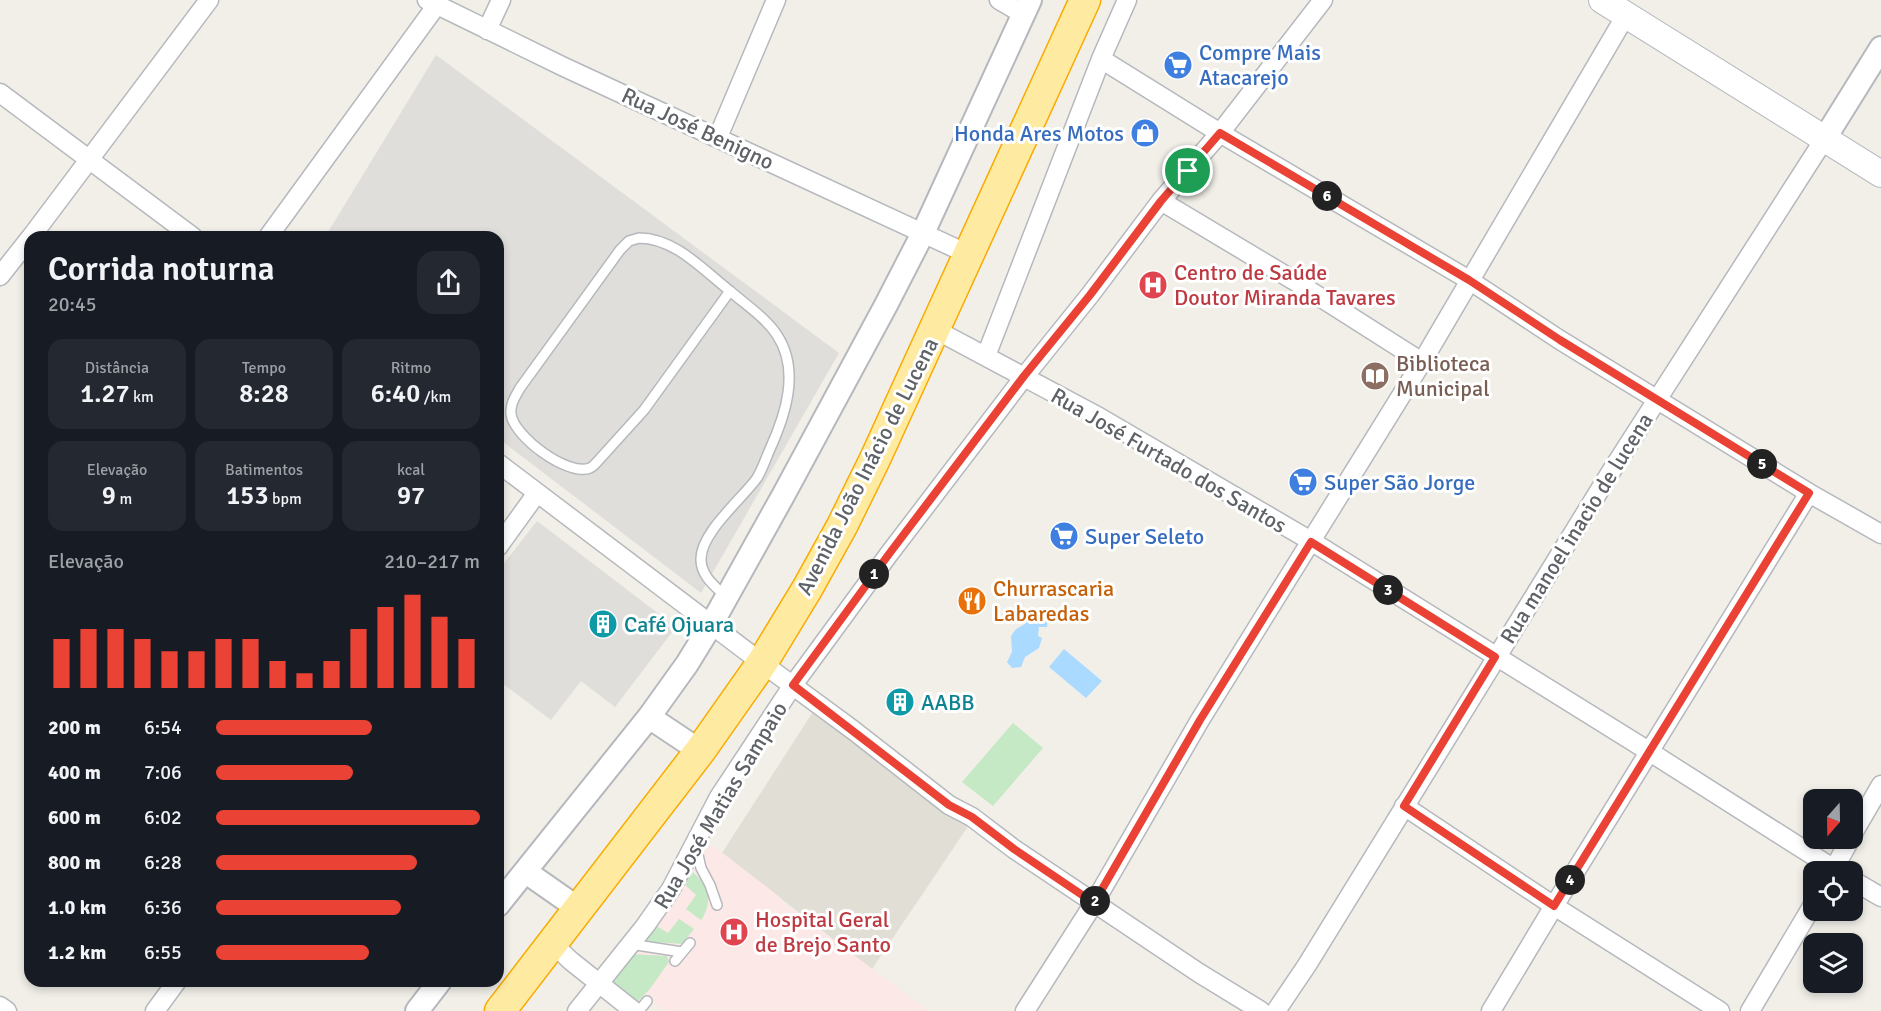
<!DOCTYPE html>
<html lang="pt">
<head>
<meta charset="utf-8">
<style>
  body { margin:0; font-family:Signika,sans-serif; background:#242831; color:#f1f3f6; height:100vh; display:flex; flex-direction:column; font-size:22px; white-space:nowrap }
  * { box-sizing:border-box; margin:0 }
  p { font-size:20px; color:#9ea1a6 }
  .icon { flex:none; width:33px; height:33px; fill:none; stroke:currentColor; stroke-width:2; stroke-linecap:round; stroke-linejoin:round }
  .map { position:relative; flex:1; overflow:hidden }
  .drawer { position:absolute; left:24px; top:231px; width:480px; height:756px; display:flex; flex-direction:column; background:#171b24; border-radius:18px; box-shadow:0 3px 9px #0003 }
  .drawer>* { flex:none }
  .needle { width:39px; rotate:200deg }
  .tools { position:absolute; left:1803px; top:789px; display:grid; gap:12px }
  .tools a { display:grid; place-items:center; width:60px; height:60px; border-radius:12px; background:#171b24; box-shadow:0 3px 9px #0003; font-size:30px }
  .pin { position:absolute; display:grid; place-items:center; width:51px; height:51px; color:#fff; margin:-26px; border:3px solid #fff; border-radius:50%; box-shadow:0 2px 6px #0007 }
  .km { position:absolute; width:30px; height:30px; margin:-15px; border-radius:50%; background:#222; color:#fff; font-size:16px; line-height:30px; text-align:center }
  .round { display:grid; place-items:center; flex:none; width:63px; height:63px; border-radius:18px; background:#242831 }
  .overview { display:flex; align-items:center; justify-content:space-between; height:102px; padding:0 24px }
  h1 { font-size:33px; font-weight:600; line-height:45px }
  .figures { display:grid; grid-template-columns:repeat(3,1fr); gap:9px; height:102px; padding:6px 24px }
  .figures div { display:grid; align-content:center; border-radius:15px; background:#242831; text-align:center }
  .figures b { font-size:26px; font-weight:600 }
  .figures small { font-size:16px; font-weight:400 }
  .figures p { font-size:16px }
  .chart { height:168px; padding:12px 24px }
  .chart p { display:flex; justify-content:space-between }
  .chart svg { width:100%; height:108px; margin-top:6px; stroke:#ea4335; stroke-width:6 }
  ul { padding:0 24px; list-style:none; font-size:20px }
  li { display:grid; grid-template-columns:96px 72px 1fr; align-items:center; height:45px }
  li i { height:15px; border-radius:8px; background:#ea4335 }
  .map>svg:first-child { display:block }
  .industrial { fill:#e0deda }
  .education { fill:#e1ded6 }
  .medical { fill:#fce8e6 }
  .green { fill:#c5e8c5 }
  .water { fill:#aadaff }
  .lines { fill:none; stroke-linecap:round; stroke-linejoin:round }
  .service-casing { stroke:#b5b8bc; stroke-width:12 }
  .minor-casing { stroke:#b5b8bc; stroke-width:21 }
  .tertiary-casing { stroke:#b5b8bc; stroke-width:26 }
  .secondary-casing { stroke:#b6babf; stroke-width:28 }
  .trunk-casing { stroke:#f9ab00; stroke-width:33 }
  .service { stroke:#fff; stroke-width:9 }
  .minor { stroke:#fff; stroke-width:18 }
  .tertiary { stroke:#fff; stroke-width:22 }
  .secondary { stroke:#fff; stroke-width:26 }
  .trunk { stroke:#feeaa1; stroke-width:30 }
  .route-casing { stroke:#fff; stroke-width:12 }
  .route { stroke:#ea4335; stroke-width:8 }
  .labels { text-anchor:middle; stroke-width:6; stroke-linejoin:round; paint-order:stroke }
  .shop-label { font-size:22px; fill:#366cbe; stroke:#fff; text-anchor:start }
  .street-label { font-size:22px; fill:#5f6368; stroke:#fff }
  .health-label { font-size:22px; fill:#be3a42; stroke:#fff; text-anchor:start }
  .education-label { font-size:22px; fill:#785e54; stroke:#fff; text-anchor:start }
  .food-label { font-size:22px; fill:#c56008; stroke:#fff; text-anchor:start }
  .culture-label { font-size:22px; fill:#0d838f; stroke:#fff; text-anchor:start }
</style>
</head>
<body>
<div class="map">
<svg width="1881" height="1011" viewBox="0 0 1881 1011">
  <rect width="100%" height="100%" fill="#f1efe8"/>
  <path class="industrial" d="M436,55L839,353L701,593L498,438V237H325Z
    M537,521L676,627L615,707L581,681L551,720L498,680V571Z"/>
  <path class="education" d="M818,704L971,822L872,969L722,853Z"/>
  <path class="medical" d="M711,844L781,898L785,904L929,1011H664L615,974L690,869Z"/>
  <path class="green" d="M1013,723L1043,748L993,806L962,782Z
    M690,869C695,875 703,880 706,887C711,897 707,912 701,920L686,909L696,895L682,882Z
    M679,919L694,929L682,944L639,941L650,922L668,933Z
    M630,954L667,956L669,962L649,990L638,1001L610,979Z"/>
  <path class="water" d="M1033,611L1041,612L1048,617L1047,627H1039L1038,636L1042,638L1039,648L1025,657L1021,667L1012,668L1007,662L1012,652L1011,636L1016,629L1025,624Z
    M1064,649L1102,681L1086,698L1049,667Z"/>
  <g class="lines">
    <g class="service-casing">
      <path id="service" d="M639,238C675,238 703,270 730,291L644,410L597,462C595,464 593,467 590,468C568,477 513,436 511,414C510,404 515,397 520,388L620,250L629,241Z
        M726,597C716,587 701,576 701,560C700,533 742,499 757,478C762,470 766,458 770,449C786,414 800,370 777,335C766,318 746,305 730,291
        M696,846L701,868L710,885L717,905
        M630,944L682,952
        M675,961L690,943
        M639,1011L647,1001"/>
    </g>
    <g class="minor-casing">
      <path id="minor" d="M427,0L564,67L970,255
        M999,0L1023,14
        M487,30L501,0
        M1101,59L1220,133L1469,280L1560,340L1809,493L1881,534
        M0,93L193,237
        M718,137L776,0
        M1161,201L1293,280L1422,362
        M31,237L209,0
        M268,237L436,6
        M0,276L30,238
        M936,330L1099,417L1311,541L1650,752L1839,872
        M986,356L1101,59L1127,0
        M498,463L762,663L853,730L949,805L972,817L1014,849L1199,973L1261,1011
        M498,547L537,493
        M1404,806L1554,906L1720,1011
        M1852,835L1881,785
        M1832,872L1851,838
        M1852,880L1881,897
        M552,943L571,961L634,1011
        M0,1006L7,1011
        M155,1011L177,981
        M577,1011L645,926L671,889L719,797L793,685L889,554L1024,377L1090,295L1161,201L1220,133L1323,0
        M1025,1011L1094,903L1200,720L1422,362L1626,15
        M1276,1011L1307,965L1612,470L1825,138
        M1491,1011L1554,906L1809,493
        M1750,1011L1814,903"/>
    </g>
    <g class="tertiary-casing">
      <path id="tertiary" d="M1825,138L1881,48
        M649,717L700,751
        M526,872L579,909
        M498,905L649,717L687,664L711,625L784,494L886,305L923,233L1030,0
        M417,1011L440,981"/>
    </g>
    <g class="secondary-casing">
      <path id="secondary" d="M1602,0L1881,174"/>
    </g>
    <g class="trunk-casing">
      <path id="trunk" d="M500,1011L700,751L762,663L807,589L842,526L875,459L1085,0"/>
    </g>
    <use href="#service" class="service"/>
    <use href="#minor" class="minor"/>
    <use href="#tertiary" class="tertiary"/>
    <use href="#secondary" class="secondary"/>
    <use href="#trunk" class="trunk"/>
  </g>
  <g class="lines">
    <g class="route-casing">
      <path id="route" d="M1220,133L1469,280L1560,340L1809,493L1554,906L1404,806L1495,657L1311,542L1200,720L1094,903L1014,849L972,817L949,805L793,685L889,554L1024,376L1090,295L1161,201Z"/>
    </g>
    <use href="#route" class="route"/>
  </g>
  <defs>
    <g id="supermarket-disc" transform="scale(1.5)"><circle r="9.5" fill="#3f7fe0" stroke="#fff"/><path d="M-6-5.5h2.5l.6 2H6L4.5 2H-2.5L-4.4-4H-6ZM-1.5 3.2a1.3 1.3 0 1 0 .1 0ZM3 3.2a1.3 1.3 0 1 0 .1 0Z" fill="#fff"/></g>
    <g id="shop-disc" transform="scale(1.5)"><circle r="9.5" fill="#3f7fe0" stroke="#fff"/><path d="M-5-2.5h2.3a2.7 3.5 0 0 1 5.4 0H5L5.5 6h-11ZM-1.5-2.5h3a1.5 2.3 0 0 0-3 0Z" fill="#fff"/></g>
    <g id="hospital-disc" transform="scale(1.5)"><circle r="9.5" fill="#e0444e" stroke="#fff"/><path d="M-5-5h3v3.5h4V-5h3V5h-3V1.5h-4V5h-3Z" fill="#fff"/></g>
    <g id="library-disc" transform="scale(1.5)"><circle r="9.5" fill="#8d6e63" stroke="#fff"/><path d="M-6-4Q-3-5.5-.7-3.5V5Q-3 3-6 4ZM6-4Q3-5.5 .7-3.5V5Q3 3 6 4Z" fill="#fff"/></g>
    <g id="restaurant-disc" transform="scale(1.5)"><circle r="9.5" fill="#e8710a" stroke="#fff"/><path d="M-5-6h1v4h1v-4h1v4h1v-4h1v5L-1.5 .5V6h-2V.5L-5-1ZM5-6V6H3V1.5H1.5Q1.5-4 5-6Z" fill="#fff"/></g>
    <g id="building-disc" transform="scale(1.5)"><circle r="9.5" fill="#0f9aa8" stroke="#fff"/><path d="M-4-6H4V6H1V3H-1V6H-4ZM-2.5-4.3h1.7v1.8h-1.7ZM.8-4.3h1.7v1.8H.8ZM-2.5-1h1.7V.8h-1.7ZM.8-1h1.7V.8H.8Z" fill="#fff"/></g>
  </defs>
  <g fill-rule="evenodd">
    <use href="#supermarket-disc" x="1178" y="65"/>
    <use href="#shop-disc" x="1145" y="133"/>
    <use href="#hospital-disc" x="1153" y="285"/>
    <use href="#library-disc" x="1375" y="376"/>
    <use href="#supermarket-disc" x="1303" y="482"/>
    <use href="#supermarket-disc" x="1064" y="536"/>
    <use href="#restaurant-disc" x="972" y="601"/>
    <use href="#building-disc" x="603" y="624"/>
    <use href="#building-disc" x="900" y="702"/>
    <use href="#hospital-disc" x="734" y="932"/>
  </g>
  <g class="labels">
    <g class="shop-label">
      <text x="1199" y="60">Compre Mais<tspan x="1199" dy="25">Atacarejo</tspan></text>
      <text x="1124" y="141" text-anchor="end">Honda Ares Motos</text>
      <text x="1324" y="490">Super São Jorge</text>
      <text x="1085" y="544">Super Seleto</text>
    </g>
    <g class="street-label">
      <text transform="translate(698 128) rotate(25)" y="8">Rua José Benigno</text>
      <text transform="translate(1169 460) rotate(30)" y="8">Rua José Furtado dos Santos</text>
      <text transform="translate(867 466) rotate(-63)" y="8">Avenida João Inácio de Lucena</text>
      <text transform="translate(1576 528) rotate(-58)" y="8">Rua manoel inacio de lucena</text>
      <text transform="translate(720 805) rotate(-59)" y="8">Rua José Matias Sampaio</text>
    </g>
    <g class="health-label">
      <text x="1174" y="280">Centro de Saúde<tspan x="1174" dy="25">Doutor Miranda Tavares</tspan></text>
      <text x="755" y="927">Hospital Geral<tspan x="755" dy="25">de Brejo Santo</tspan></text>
    </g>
    <g class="education-label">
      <text x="1396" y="371">Biblioteca<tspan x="1396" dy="25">Municipal</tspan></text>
    </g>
    <g class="food-label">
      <text x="993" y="596">Churrascaria<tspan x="993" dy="25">Labaredas</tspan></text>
    </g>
    <g class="culture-label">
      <text x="624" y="632">Café Ojuara</text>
      <text x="921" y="710">AABB</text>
    </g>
  </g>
</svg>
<div class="tools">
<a><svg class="needle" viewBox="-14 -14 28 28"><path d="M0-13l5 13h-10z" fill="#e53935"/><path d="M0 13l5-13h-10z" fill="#9ea1a6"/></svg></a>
<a><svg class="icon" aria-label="locate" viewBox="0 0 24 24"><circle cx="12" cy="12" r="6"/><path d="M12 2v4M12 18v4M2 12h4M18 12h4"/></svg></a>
<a><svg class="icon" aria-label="layers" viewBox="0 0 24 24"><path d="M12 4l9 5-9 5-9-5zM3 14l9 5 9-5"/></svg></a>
</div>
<div class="pin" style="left:1188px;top:171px;background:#1e9e55"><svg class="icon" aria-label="arrive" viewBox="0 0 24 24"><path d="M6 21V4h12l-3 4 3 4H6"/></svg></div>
<b class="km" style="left:874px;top:574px">1</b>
<b class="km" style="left:1095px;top:901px">2</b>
<b class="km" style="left:1388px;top:590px">3</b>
<b class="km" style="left:1570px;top:880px">4</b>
<b class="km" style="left:1762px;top:464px">5</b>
<b class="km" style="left:1327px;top:196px">6</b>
<section class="drawer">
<div class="overview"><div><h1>Corrida noturna</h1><p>20:45</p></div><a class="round"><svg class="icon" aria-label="share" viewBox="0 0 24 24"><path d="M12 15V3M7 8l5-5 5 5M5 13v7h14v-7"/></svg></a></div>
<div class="figures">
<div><p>Distância</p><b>1.27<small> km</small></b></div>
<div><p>Tempo</p><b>8:28</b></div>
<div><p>Ritmo</p><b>6:40<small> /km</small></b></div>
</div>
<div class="figures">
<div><p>Elevação</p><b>9<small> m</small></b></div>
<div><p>Batimentos</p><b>153<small> bpm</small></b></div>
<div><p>kcal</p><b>97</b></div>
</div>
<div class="chart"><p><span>Elevação</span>210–217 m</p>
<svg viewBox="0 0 160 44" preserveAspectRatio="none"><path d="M5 44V24M15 44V20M25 44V20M35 44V24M45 44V29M55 44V29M65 44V24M75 44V24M85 44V33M95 44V38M105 44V33M115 44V20M125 44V11M135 44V6M145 44V15M155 44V24"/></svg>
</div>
<ul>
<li><b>200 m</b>6:54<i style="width:59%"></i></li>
<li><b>400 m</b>7:06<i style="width:52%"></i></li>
<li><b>600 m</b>6:02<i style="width:100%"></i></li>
<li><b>800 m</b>6:28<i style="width:76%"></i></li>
<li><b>1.0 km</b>6:36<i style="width:70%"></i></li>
<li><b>1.2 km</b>6:55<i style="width:58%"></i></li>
</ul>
</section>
</div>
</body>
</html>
